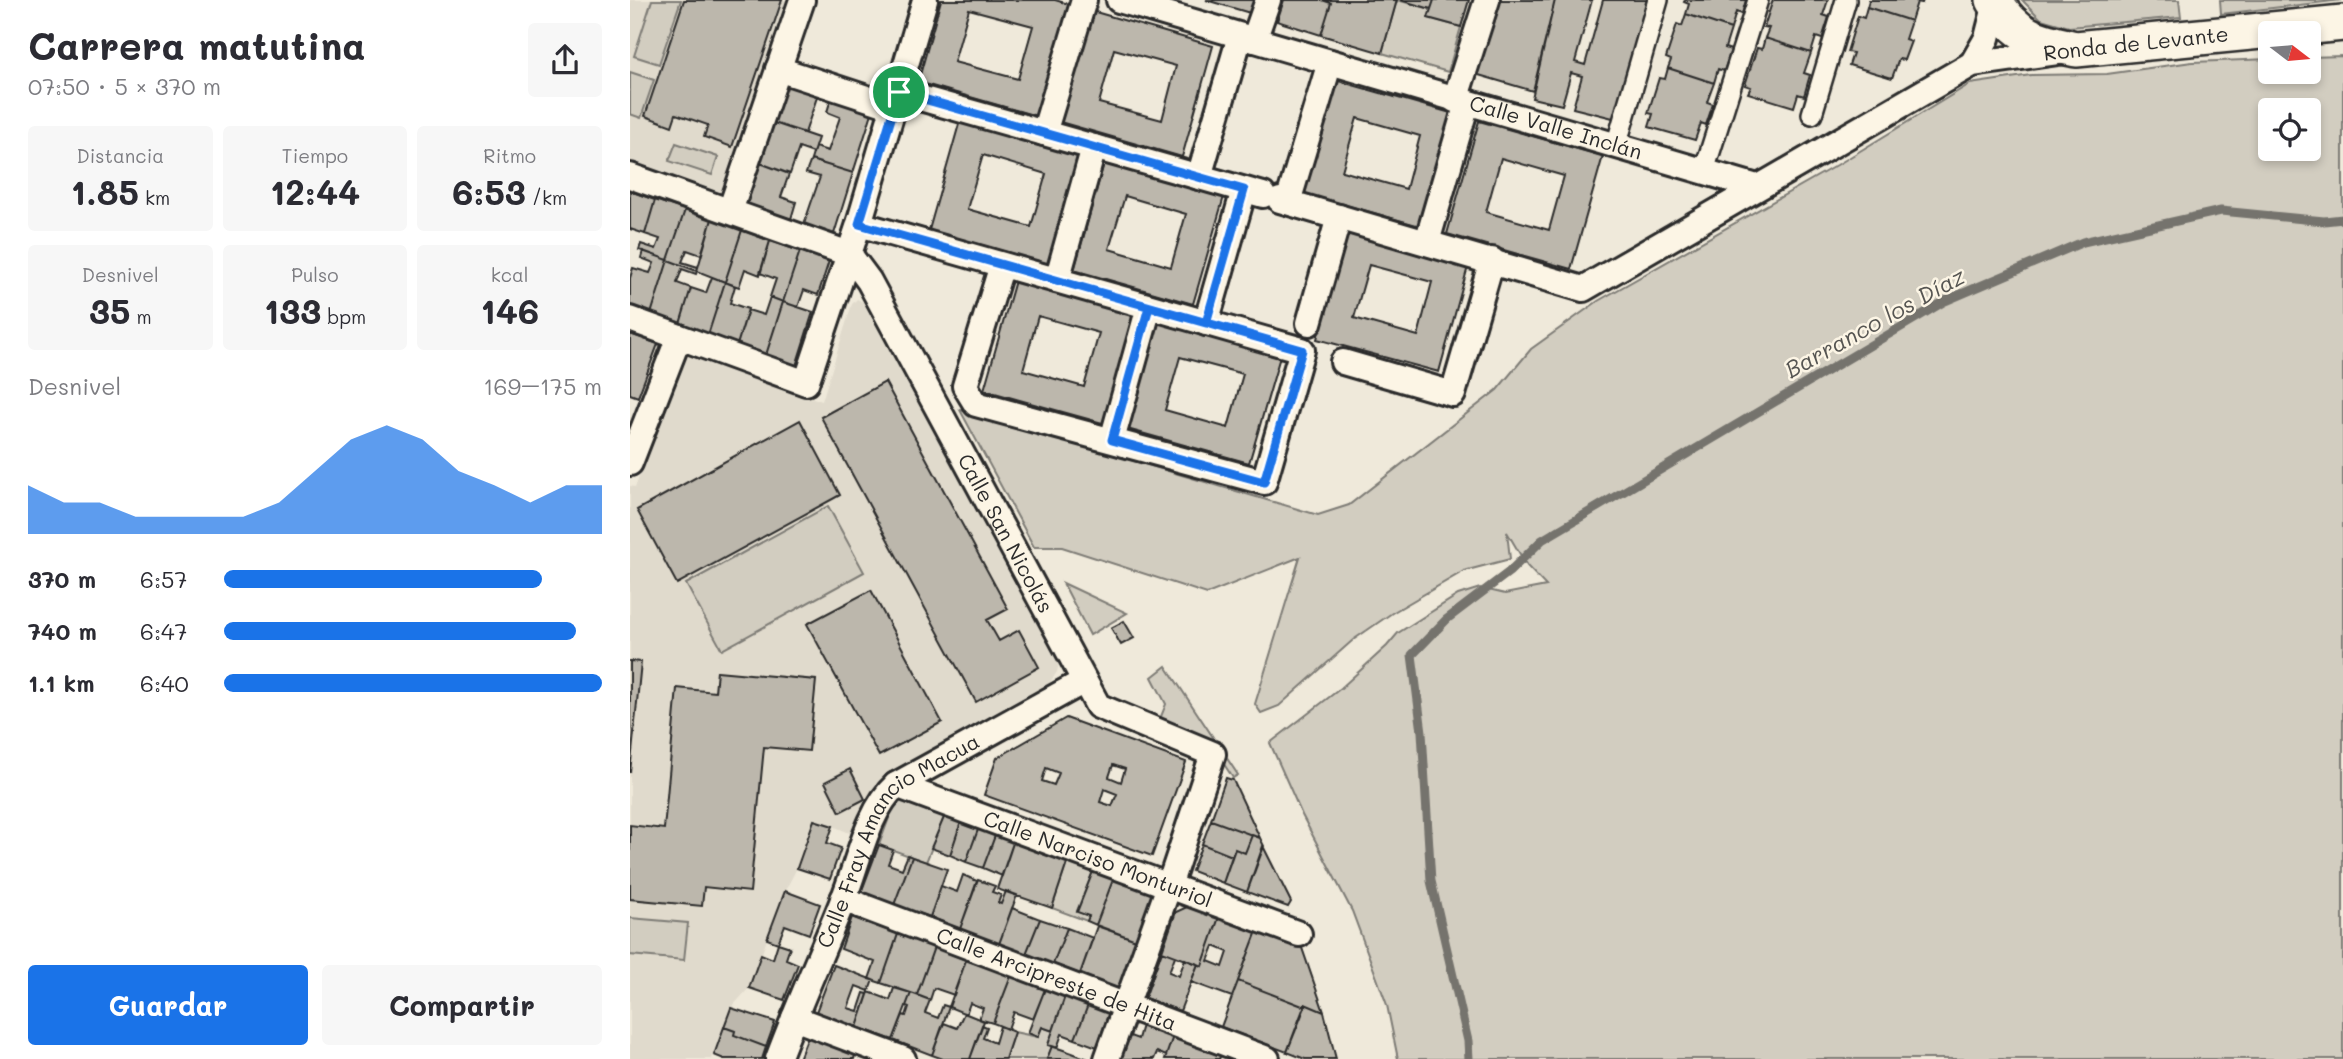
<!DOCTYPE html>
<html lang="es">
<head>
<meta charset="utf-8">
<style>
  body { margin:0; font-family:Mali,sans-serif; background:#f7f7f7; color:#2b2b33; height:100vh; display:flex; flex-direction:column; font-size:26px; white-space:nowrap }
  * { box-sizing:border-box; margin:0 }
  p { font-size:23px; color:#7c7c81 }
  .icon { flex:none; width:38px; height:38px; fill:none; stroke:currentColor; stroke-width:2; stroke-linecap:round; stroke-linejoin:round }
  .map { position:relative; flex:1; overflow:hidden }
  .drawer { display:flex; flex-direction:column; background:#fff; width:630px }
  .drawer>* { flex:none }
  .needle { width:46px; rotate:106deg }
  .tools { position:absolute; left:1628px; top:21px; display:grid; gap:14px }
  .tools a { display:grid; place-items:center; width:63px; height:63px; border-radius:7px; background:#fff; box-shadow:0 4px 10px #0003; font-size:35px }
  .pin { position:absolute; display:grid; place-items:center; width:60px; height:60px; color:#fff; margin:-30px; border:4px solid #fff; border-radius:50%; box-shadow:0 2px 7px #0007 }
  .round { display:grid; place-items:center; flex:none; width:74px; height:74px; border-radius:7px; background:#f7f7f7 }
  .headline { display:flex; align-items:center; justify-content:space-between; height:119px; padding:0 28px }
  h1 { font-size:38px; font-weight:800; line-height:52px }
  .stats { display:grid; grid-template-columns:repeat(3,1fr); gap:10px; height:119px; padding:7px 28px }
  .stats div { display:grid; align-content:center; border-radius:7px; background:#f7f7f7; text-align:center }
  .stats b { font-size:35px; font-weight:800 }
  .stats small { font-size:19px; font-weight:400 }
  .stats p { font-size:19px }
  .chart { height:196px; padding:14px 28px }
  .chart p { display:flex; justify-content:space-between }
  .chart svg { width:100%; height:126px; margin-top:7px; fill:#1a73e8; opacity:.7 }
  .primary-button { display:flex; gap:14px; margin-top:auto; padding:14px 28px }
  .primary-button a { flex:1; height:80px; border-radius:7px; background:#1a73e8; color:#fff; font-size:28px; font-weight:800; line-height:80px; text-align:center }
  .primary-button a+a { background:#f7f7f7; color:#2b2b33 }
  ul { padding:0 28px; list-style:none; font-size:23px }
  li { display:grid; grid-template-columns:112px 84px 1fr; align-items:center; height:52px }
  li i { height:18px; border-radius:9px; background:#1a73e8 }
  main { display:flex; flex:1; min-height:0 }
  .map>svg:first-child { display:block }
  .built { fill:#e0dacc }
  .green { fill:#d2cdc0; stroke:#7e7c76; stroke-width:2; fill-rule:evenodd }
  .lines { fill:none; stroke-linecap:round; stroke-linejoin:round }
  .stream { stroke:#75736d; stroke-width:9 }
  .building { fill:#bcb7ac; stroke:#2b2b2b; stroke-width:2; fill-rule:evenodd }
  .pedestrian-casing { stroke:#2b2b2b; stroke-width:24 }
  .minor-casing { stroke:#2b2b2b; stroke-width:30 }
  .secondary-casing { stroke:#2b2b2b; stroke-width:40 }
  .pedestrian { stroke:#fcf5e5; stroke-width:19 }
  .minor { stroke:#fcf5e5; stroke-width:24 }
  .secondary { stroke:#fcf5e5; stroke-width:35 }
  .route-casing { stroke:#fff; stroke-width:14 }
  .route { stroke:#1a73e8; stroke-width:9 }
  .labels { text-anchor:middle; stroke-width:5; stroke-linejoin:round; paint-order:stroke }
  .street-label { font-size:21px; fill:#2b2b2b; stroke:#fcf5e5 }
  .water-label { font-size:23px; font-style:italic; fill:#565552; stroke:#fcf5e5 }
</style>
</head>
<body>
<main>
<section class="drawer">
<div class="headline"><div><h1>Carrera matutina</h1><p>07:50 · 5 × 370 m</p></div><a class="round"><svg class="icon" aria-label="share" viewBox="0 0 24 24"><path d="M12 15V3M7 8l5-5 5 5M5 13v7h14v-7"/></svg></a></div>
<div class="stats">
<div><p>Distancia</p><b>1.85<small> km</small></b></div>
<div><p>Tiempo</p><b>12:44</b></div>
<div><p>Ritmo</p><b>6:53<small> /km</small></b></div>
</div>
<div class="stats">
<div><p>Desnivel</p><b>35<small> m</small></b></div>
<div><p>Pulso</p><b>133<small> bpm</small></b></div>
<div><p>kcal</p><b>146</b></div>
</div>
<div class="chart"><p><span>Desnivel</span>169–175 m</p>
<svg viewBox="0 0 160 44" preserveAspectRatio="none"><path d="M0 44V27L10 33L20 33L30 38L40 38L50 38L60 38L70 33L80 22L90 11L100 6L110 11L120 22L130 27L140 33L150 27L160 27V44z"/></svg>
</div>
<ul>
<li><b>370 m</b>6:57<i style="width:84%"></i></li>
<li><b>740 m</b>6:47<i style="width:93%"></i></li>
<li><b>1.1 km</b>6:40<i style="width:100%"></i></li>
</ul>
<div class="primary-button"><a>Guardar</a><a>Compartir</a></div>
</section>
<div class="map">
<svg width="1713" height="1059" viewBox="0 0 1713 1059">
  <rect width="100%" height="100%" fill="#efe9da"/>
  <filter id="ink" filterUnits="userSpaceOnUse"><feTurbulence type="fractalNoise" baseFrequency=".0143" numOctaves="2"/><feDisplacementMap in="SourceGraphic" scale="14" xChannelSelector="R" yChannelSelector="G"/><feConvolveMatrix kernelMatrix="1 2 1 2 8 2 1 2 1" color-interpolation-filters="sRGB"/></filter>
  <g filter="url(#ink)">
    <path class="built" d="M0,0H159L94,196L0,164Z
      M227,299L233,302L429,663L427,672L418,685L251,780L235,799L222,834L203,826L167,868L155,891L119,988L101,1008L81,1059H0V486L5,487L58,356L192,401L222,304Z"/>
    <path class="green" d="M22,0H51L29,64L4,56Z
      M767,0L801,9L799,18L831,27L818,72L752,53Z
      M1392,0H1549L1551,17L1439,27L1411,19Z
      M1590,0H1712L1591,14Z
      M1713,56V1059H768L757,1005L722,911L672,815L640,743L711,688L757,646L768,633L828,595L850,588L875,594L916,586L897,566L877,532L880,559L834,571L762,613L723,640L649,706L631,713L625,704L670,557L577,594L432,547H404L330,410L688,515L719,505L867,390L901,349L968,301L1207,165L1340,84L1401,75L1477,74L1562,62L1640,59V72H1678V57ZM1640,110H1678V149H1640Z
      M0,72L24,80L11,118L0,114Z
      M46,143L88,157L82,175L39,161Z
      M198,506L234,572L92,650L56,584Z
      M433,583L497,613L460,635Z
      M536,666L608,775L603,778L584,749L528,724L536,704L522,677Z
      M273,799L315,815L296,862L249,845L262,810Z
      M438,860L464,869L447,911L459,916L457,921L422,908Z
      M0,918L58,923L54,960L0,955Z
      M412,1027L423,1031L418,1044L422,1046L417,1059H375L384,1032L408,1037Z"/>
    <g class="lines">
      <path class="stream" d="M839,1059L838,1041L801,881L792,732L782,655L817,619L879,572L912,540L1315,301L1453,242L1591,211L1694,221L1713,219"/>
    </g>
    <path class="building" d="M54,0H152L102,147L74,137L78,125L46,114L42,126L15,116Z
      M311,0H425L442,5L410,117L288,82ZM339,9L403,26L388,79L324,62Z
      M576,0H624L620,13Z
      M654,0H692L701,3L691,35L647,21Z
      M692,0H767L752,53L691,35L701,3Z
      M770,0H804L801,9Z
      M804,0H839L831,27L798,18Z
      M866,0H925L903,91L842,73Z
      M925,0H962L945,62L955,65L973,0H1024L991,120L943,108L952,76L941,73L932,105L902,98Z
      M1055,0H1116L1112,14L1106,12L1101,29L1056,14L1059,4L1054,2Z
      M1143,0H1198L1193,15L1199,17L1192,39L1186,37L1181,53L1135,38L1139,28L1134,27Z
      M1239,0H1293L1292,3L1287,2L1281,21L1237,7Z
      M1237,7L1281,21L1275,39L1281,41L1274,60L1269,59L1262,78L1219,65L1223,53L1217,52L1228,16L1234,18Z
      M462,11L583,46L552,157L430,122ZM484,49L546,66L532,120L469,103Z
      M1056,14L1101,29L1095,48L1101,50L1094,71L1088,69L1084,83L1038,68L1041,60L1036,58L1047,24L1052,26Z
      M1135,38L1181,53L1174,73L1180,75L1174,96L1168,94L1164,107L1118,93L1121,87L1115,85L1127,48L1132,49Z
      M1038,68L1084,83L1077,102L1083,104L1076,125L1071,123L1065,140L1019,127L1023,114L1018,113L1029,78L1035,79Z
      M705,80L828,115L797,228L673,193ZM727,118L790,136L776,189L712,171Z
      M157,83L188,94L175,133L144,123Z
      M201,99L242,113L223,173L181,160L185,147L198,151L210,117L197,112Z
      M331,117L454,152L422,265L299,230ZM353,155L416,174L401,227L337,209Z
      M849,121L973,156L941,269L817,234ZM871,158L934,176L919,230L856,212Z
      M144,123L188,138L183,153L169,148L160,174L130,163Z
      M475,159L595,193L563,304L444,270ZM495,196L556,214L541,267L479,249Z
      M181,160L223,173L204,234L174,224L190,177L176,173Z
      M130,163L159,174L151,197L166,202L161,219L117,204Z
      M0,191L25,200L15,234L0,229Z
      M25,200L55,210L38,260L9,250L11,244L26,249L30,239L15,234Z
      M55,210L82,219L71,255L57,250L52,262L68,267L67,271L38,260Z
      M82,219L112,230L95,282L67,271Z
      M717,229L839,263L809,372L687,339ZM739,265L802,282L788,336L724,318Z
      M112,230L140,241L130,275L115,269L109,287L95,282Z
      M140,241L170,251L153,302L140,297L146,279L130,273Z
      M13,251L38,260L21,314L0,306V278L3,268L20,273L24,263L11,258Z
      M170,251L199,261L188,295L174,290L168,307L153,302Z
      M38,260L67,271L66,274L52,269L47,283L61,288L50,324L21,314Z
      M82,277L95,282L78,335L50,324L61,288L76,293Z
      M386,277L507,311L476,424L354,390ZM408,316L469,333L454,387L393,370Z
      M95,282L105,286L100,303L118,309L107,345L78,335Z
      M140,297L153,302L136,355L107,345L118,310L134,315Z
      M153,302L183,312L166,366L136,355Z
      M529,319L651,353L619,463L497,429ZM550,357L613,374L598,428L535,410Z
      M0,334L28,344L8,397L0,394Z
      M255,382L378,609L357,620L369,641L389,630L409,667L346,702L191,417Z
      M170,420L210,495L47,584L7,510Z
      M241,590L312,722L249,756L177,624Z
      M494,621L504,638L491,645L481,628Z
      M0,661L11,662L0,773Z
      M87,671L186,680L179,751L134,747L120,892L74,887L72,906L0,899V825L34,829L47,688L85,692Z
      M436,718L556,762L522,856L354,795L367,758ZM483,765L495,769L491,782L479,777ZM416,768L429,773L424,785L412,781ZM474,789L487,794L482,806L470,802Z
      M220,769L235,799L210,812L195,782Z
      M596,778L603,780L630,838L581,820Z
      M315,815L332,819L320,855L301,848Z
      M332,819L349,827L336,862L320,855Z
      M184,820L203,826L197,843L211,848L200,879L167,868Z
      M581,820L622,835L615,853L605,849L602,856L572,844Z
      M349,827L366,833L353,868L336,862Z
      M366,833L384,840L372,876L353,868Z
      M622,835L630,838L634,846L617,892L593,883L605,849L615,853Z
      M384,840L438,860L422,908L367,889Z
      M572,844L602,856L593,883L562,871Z
      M249,845L263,850L258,864L272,869L278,855L282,857L264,905L231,893Z
      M633,846L661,902L658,907L617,892Z
      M282,857L317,869L300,917L264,905Z
      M464,869L484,877L466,925L457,921L459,916L447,912Z
      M333,875L347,881L330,929L300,917L311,886L327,892Z
      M484,877L524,892L506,940L466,925Z
      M348,880L365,886L362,892L371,895L368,903L371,904L376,891L387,895L369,944L330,929Z
      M155,891L190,904L179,934L155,925L148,943L137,939Z
      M559,906L589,917L572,966L532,951L546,912Z
      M382,908L410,919L396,954L369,944Z
      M222,917L268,934L251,983L239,979L245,962L211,949Z
      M589,917L627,931L602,997L561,982L568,964L572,966ZM584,946L598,952L593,967L578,961Z
      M410,919L437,928L423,964L396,954Z
      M467,926L506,940L489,989L450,974Z
      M437,928L463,938L450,974L423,964Z
      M627,931L672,948L694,1012L675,1004V1007L608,981Z
      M268,934L304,947L287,995L251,983Z
      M148,943L160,947L156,959L168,964L154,1000L119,988L131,954L143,959Z
      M304,947L336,960L324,995L304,988L300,1000L287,995Z
      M532,951L545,956L539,972L549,976L555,959L568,964L550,1011L515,998Z
      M336,960L381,976L363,1023L349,1019L353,1008L340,1003L336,1014L319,1007Z
      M204,965L243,980L239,991L226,986L218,1008L228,1011L234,993L238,994L227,1027L186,1012Z
      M381,976L415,989L403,1019L384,1012L378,1029L363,1023Z
      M608,981L675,1007L657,1052L591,1027Z
      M264,988L281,993L263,1040L227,1027L239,992L260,1000Z
      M415,989L435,996L423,1031L412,1027L408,1037L398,1033Z
      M281,993L300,1000L295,1013L308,1018L313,1005L319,1007L302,1055L263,1040L273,1015L276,1016L279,1007L276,1006Z
      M435,996L458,1005L445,1039L432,1034L427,1048L418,1045Z
      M675,1004L694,1012L706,1059H675L657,1052Z
      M458,1005L479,1012L467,1047L445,1039Z
      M101,1008L145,1022L136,1047L104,1035L105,1031L94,1027Z
      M334,1013L354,1021L340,1059H313L302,1055L314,1023L327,1028Z
      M352,1025L357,1027L353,1038L365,1043L370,1026L384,1032L375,1059H340Z
      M512,1025L543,1036L536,1056L527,1052L524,1059H491L500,1036L508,1039Z
      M94,1027L105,1031L104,1035L136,1047L132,1059H94L84,1055Z
      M178,1036L225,1055L224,1059H169Z
      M543,1036L591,1055L589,1059H535Z
      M422,1046L442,1053L458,1059H417Z"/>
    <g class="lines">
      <g class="pedestrian-casing">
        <path id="pedestrian" d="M1182,114L1216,0
          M986,146L1028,0
          M1074,171L1128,0"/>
      </g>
      <g class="minor-casing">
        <g id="minor">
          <path id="s1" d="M489,0L1127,187"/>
          <path d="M624,40L638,0"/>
          <path d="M1342,64L1357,38L1366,3"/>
          <path d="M148,69L264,107"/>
          <path d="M269,92L633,195"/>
          <path d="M825,100L857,0"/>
          <path d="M414,133L454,0"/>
          <path id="s2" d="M0,176L219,254L239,281L468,706L583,754L539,886L477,1059"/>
          <path d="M569,177L610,36"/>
          <path d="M650,200L953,289L1342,64L1435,51"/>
          <path d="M658,202L700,62"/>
          <path d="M100,211L172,0"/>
          <path d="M229,224L672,350L634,482L346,404L335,386L372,265"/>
          <path d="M797,242L837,103"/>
          <path d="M427,280L464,147"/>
          <path d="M0,319L176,383L229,224L295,0"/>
          <path d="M576,323L614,190"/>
          <path d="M679,323L709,217"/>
          <path d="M713,362L823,394L862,260"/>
          <path d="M482,440L519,307"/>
          <path d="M0,463L49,337"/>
          <path id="s3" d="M266,785L669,934"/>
          <path id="s4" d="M213,899L637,1059"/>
          <path d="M164,1018L273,1059"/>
          <path id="s5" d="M148,1059C168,1005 192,953 213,900C228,864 237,811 266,785L454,681"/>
        </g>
      </g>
      <g class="secondary-casing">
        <path id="secondary" d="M1364,0C1387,37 1405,40 1446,49L1713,23"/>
      </g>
      <use href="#pedestrian" class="pedestrian"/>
      <use href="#minor" class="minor"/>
      <use href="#secondary" class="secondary"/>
    </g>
  </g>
  <g class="lines" filter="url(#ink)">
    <g class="route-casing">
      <path id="route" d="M269,92L229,224C377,266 524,308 672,350L634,482L482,440L519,307L576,323L614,190L269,92"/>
    </g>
    <use href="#route" class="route"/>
  </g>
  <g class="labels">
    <g class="street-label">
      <text transform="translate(1506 44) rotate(-6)" y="7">Ronda de Levante</text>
      <text dy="7" stroke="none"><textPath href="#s1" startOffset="455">Calle Valle Inclán</textPath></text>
      <text dy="7" stroke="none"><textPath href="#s2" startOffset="553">Calle San Nicolás</textPath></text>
      <text dy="7" stroke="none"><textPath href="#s5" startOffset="257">Calle Fray Amancio Macua</textPath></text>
      <text dy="7" stroke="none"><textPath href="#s3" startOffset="215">Calle Narciso Monturiol</textPath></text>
      <text dy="7" stroke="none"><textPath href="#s4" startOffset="228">Calle Arcipreste de Hita</textPath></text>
    </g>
    <g class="water-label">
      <text transform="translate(1245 323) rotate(-29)" y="8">Barranco los Díaz</text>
    </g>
  </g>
</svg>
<div class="tools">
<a><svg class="needle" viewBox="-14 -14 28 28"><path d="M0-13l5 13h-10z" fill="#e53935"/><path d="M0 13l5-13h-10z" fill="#7c7c81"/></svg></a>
<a><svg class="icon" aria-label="locate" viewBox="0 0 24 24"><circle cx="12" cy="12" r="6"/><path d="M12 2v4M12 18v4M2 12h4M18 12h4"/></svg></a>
</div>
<div class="pin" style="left:269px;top:92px;background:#1e9e55"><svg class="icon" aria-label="arrive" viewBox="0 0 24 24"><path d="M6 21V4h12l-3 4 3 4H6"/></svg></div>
</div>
</main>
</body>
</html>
